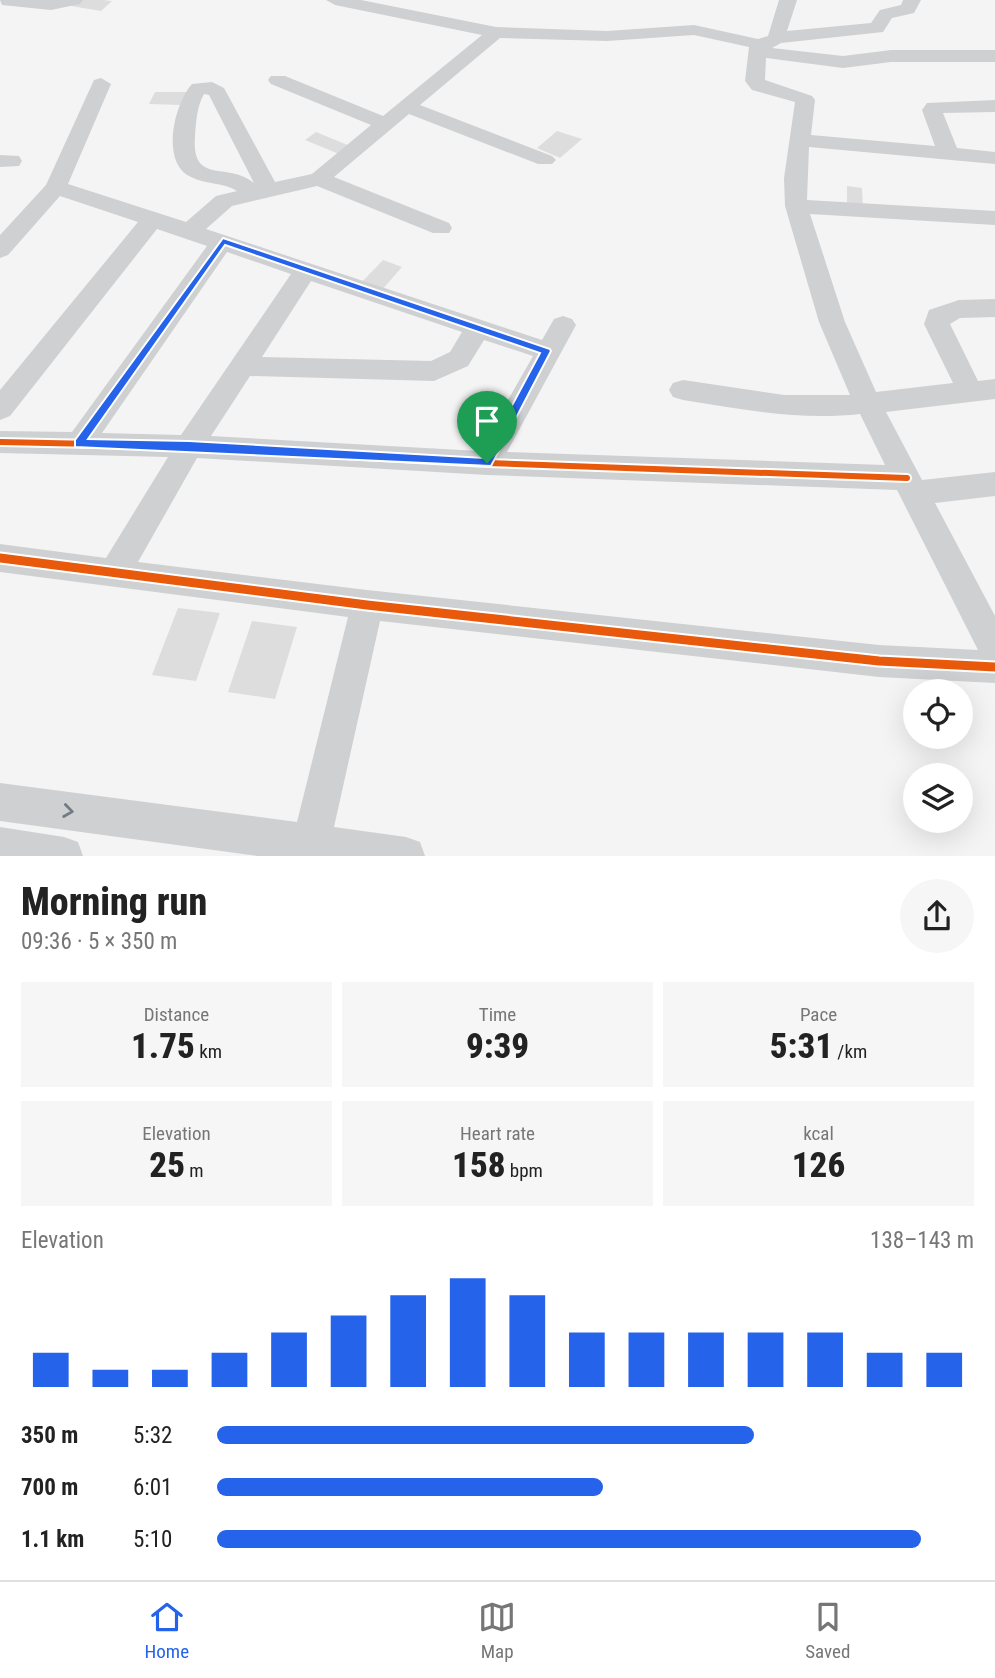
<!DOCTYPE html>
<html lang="en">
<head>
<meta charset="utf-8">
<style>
  body { margin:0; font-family:"Roboto Condensed",sans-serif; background:#f6f6f6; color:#222; height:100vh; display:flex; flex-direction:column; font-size:26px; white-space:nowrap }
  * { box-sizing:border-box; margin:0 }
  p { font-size:23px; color:#767676 }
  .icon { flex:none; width:38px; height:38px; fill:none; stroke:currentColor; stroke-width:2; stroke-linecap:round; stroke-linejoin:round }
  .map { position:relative; height:856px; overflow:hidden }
  .drawer { display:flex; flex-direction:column; background:#fff; flex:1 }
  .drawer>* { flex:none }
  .tools { position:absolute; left:903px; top:679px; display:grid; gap:14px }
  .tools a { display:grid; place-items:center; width:70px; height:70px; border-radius:50%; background:#fff; box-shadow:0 7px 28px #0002; font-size:35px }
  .pin { position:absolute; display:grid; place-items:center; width:60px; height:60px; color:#fff; margin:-72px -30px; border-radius:50% 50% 50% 0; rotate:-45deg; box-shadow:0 0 7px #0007 }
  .pin .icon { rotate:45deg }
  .round { display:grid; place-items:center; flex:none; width:74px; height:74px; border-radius:37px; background:#f6f6f6 }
  .overview { display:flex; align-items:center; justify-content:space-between; height:119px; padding:0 21px }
  h1 { font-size:38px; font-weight:800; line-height:52px }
  .stats { display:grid; grid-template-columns:repeat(3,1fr); gap:10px; height:119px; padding:7px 21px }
  .stats div { display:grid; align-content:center; border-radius:0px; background:#f6f6f6; text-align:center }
  .stats b { font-size:35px; font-weight:800 }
  .stats small { font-size:19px; font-weight:400 }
  .stats p { font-size:19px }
  .chart { height:196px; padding:14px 21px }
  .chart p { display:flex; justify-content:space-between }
  .chart svg { width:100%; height:126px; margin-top:7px; stroke:#2563eb; stroke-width:6 }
  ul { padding:0 21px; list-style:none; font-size:23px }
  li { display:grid; grid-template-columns:112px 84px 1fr; align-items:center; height:52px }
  li i { height:18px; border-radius:9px; background:#2563eb }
  .menu { display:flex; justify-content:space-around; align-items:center; height:98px; border-top:2px solid #e0e0e0; background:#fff; font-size:19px; color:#767676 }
  .menu a { display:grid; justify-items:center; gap:4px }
  .menu .active { color:#2563eb }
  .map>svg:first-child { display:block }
  .building { fill:#ddddde }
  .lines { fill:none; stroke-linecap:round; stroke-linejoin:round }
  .street { fill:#ced0d2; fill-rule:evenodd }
  .cycleway-far1-casing { stroke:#fff; stroke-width:10 }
  .cycleway-casing { stroke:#fff; stroke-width:13 }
  .cycleway-far1 { stroke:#e8590c; stroke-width:6 }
  .cycleway { stroke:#e8590c; stroke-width:9 }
  .oneway { stroke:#727b83 }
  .route { fill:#2563eb; stroke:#fff; stroke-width:2; fill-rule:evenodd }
</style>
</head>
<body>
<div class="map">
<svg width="995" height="856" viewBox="0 0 995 856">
  <rect width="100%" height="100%" fill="#f4f4f4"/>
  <path class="building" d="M78,0H103L112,1L101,11L71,6Z
    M155,92H187L182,105L149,104Z
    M557,131L582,139L560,158L537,148Z
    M316,132L350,146L339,154L305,140Z
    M847,186L862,188L863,211L847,208Z
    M383,260L402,267L381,291L361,283Z
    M178,608L220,613L196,681L152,675Z
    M252,621L297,627L275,699L228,692Z"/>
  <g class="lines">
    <path class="street" d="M0,0H83L80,4L51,10L2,5Z
      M326,0H361L496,27L607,31L694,25L758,39L768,36L779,0H797L787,31L871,23L880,10L901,5L903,0H921L914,13L892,18L883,32L781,43L772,48L843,56L891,50H995V62H891L843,68L766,58L765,80L812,96L815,100L811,135L935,146L922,110L927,103L995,100V112L943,113L957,148L995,152V164L809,147L807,200L995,211V225L810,214L845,322L876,392L953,383L924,324L929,310L959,300L995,299V317L960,318L950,324L978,381L995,379V399L886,412L922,480L995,472V496L935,503L995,616V683L879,677L380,621L334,827L406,837L420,842L425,856H258L0,821V783L297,822L348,617L0,572V544L106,558L168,457L0,453V431L72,432L207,246L157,229L10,416L0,420V390L138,222L60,196L8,255L0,258V235L46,185L94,80L101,78L111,84L68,184L186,222L216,196L237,191C224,182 206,185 191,177C160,163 174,104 192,84L212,82L224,88L275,182L312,174L371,125L271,84L268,80L271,76H285L383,116L482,35L335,5ZM694,35L749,47L745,81L752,90L795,102L784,178L785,206L819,322L850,395H784L683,380L673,383L669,390L673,397L683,400C742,409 800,421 860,414L885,465L507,452L576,325L572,319L563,316L554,319L542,340L206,229L232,206L317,186L433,233H449L452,228L449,223L334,177L409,114L538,164H552L556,160L552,156L420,105L500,38L607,41ZM204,94L209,95L254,183C228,161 191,186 195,136C196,122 197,106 204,94ZM227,252L291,274L181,435L102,433ZM311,281L462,332L450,352L431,361L262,357ZM484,340L533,356L479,451L211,436L250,376L434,381L468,366ZM197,458L487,475L897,490L978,650L879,645L367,590L138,562Z
      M0,155L19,156L22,161L19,166L0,167Z
      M0,827L64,837L78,842L83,856H0Z"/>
    <g class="cycleway-far1-casing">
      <path id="cycleway-far1" d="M0,442L189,446L487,463L907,478"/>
    </g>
    <g class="cycleway-casing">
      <path id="cycleway" d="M0,558L367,605L879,661L995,667"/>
    </g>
    <use href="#cycleway-far1" class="cycleway-far1"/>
    <use href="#cycleway" class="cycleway"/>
  </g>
  <defs><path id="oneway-chevron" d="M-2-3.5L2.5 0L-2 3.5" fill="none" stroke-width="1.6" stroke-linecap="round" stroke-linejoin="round" transform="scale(1.75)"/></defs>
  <use class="oneway" href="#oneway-chevron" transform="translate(68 811) rotate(8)"/>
  <path class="route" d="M223,238L550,349L551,351L491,466L75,447V440ZM225,245L540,353L484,458L189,441L88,439Z"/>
</svg>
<div class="tools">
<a><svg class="icon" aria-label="locate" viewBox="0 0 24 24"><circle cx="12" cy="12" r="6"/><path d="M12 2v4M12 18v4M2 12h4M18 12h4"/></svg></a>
<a><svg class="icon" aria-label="layers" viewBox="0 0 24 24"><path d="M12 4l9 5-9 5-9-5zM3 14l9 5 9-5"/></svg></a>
</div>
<div class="pin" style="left:487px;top:463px;background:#1e9e55"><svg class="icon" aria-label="arrive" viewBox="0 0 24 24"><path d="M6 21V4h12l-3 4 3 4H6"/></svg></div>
</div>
<section class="drawer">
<div class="overview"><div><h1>Morning run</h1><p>09:36 · 5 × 350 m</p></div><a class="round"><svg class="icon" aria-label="share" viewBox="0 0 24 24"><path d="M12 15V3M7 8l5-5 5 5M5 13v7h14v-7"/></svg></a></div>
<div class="stats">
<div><p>Distance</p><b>1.75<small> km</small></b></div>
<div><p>Time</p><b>9:39</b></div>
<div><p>Pace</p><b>5:31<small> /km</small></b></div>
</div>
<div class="stats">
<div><p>Elevation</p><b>25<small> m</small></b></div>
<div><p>Heart rate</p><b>158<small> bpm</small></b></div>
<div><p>kcal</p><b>126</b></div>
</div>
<div class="chart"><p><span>Elevation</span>138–143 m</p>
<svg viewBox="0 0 160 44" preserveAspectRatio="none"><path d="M5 44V32M15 44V38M25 44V38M35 44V32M45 44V25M55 44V19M65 44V12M75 44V6M85 44V12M95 44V25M105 44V25M115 44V25M125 44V25M135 44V25M145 44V32M155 44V32"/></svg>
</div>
<ul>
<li><b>350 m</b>5:32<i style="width:71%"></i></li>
<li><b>700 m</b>6:01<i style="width:51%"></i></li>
<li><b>1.1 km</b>5:10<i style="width:93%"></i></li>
</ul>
</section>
<nav class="menu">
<a class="active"><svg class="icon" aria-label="home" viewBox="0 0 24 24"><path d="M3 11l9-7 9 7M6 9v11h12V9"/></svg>Home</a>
<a><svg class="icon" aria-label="map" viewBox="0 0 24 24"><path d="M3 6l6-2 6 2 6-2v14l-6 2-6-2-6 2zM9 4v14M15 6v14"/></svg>Map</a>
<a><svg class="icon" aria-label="saved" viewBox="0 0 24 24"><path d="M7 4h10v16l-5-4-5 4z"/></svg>Saved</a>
</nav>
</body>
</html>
